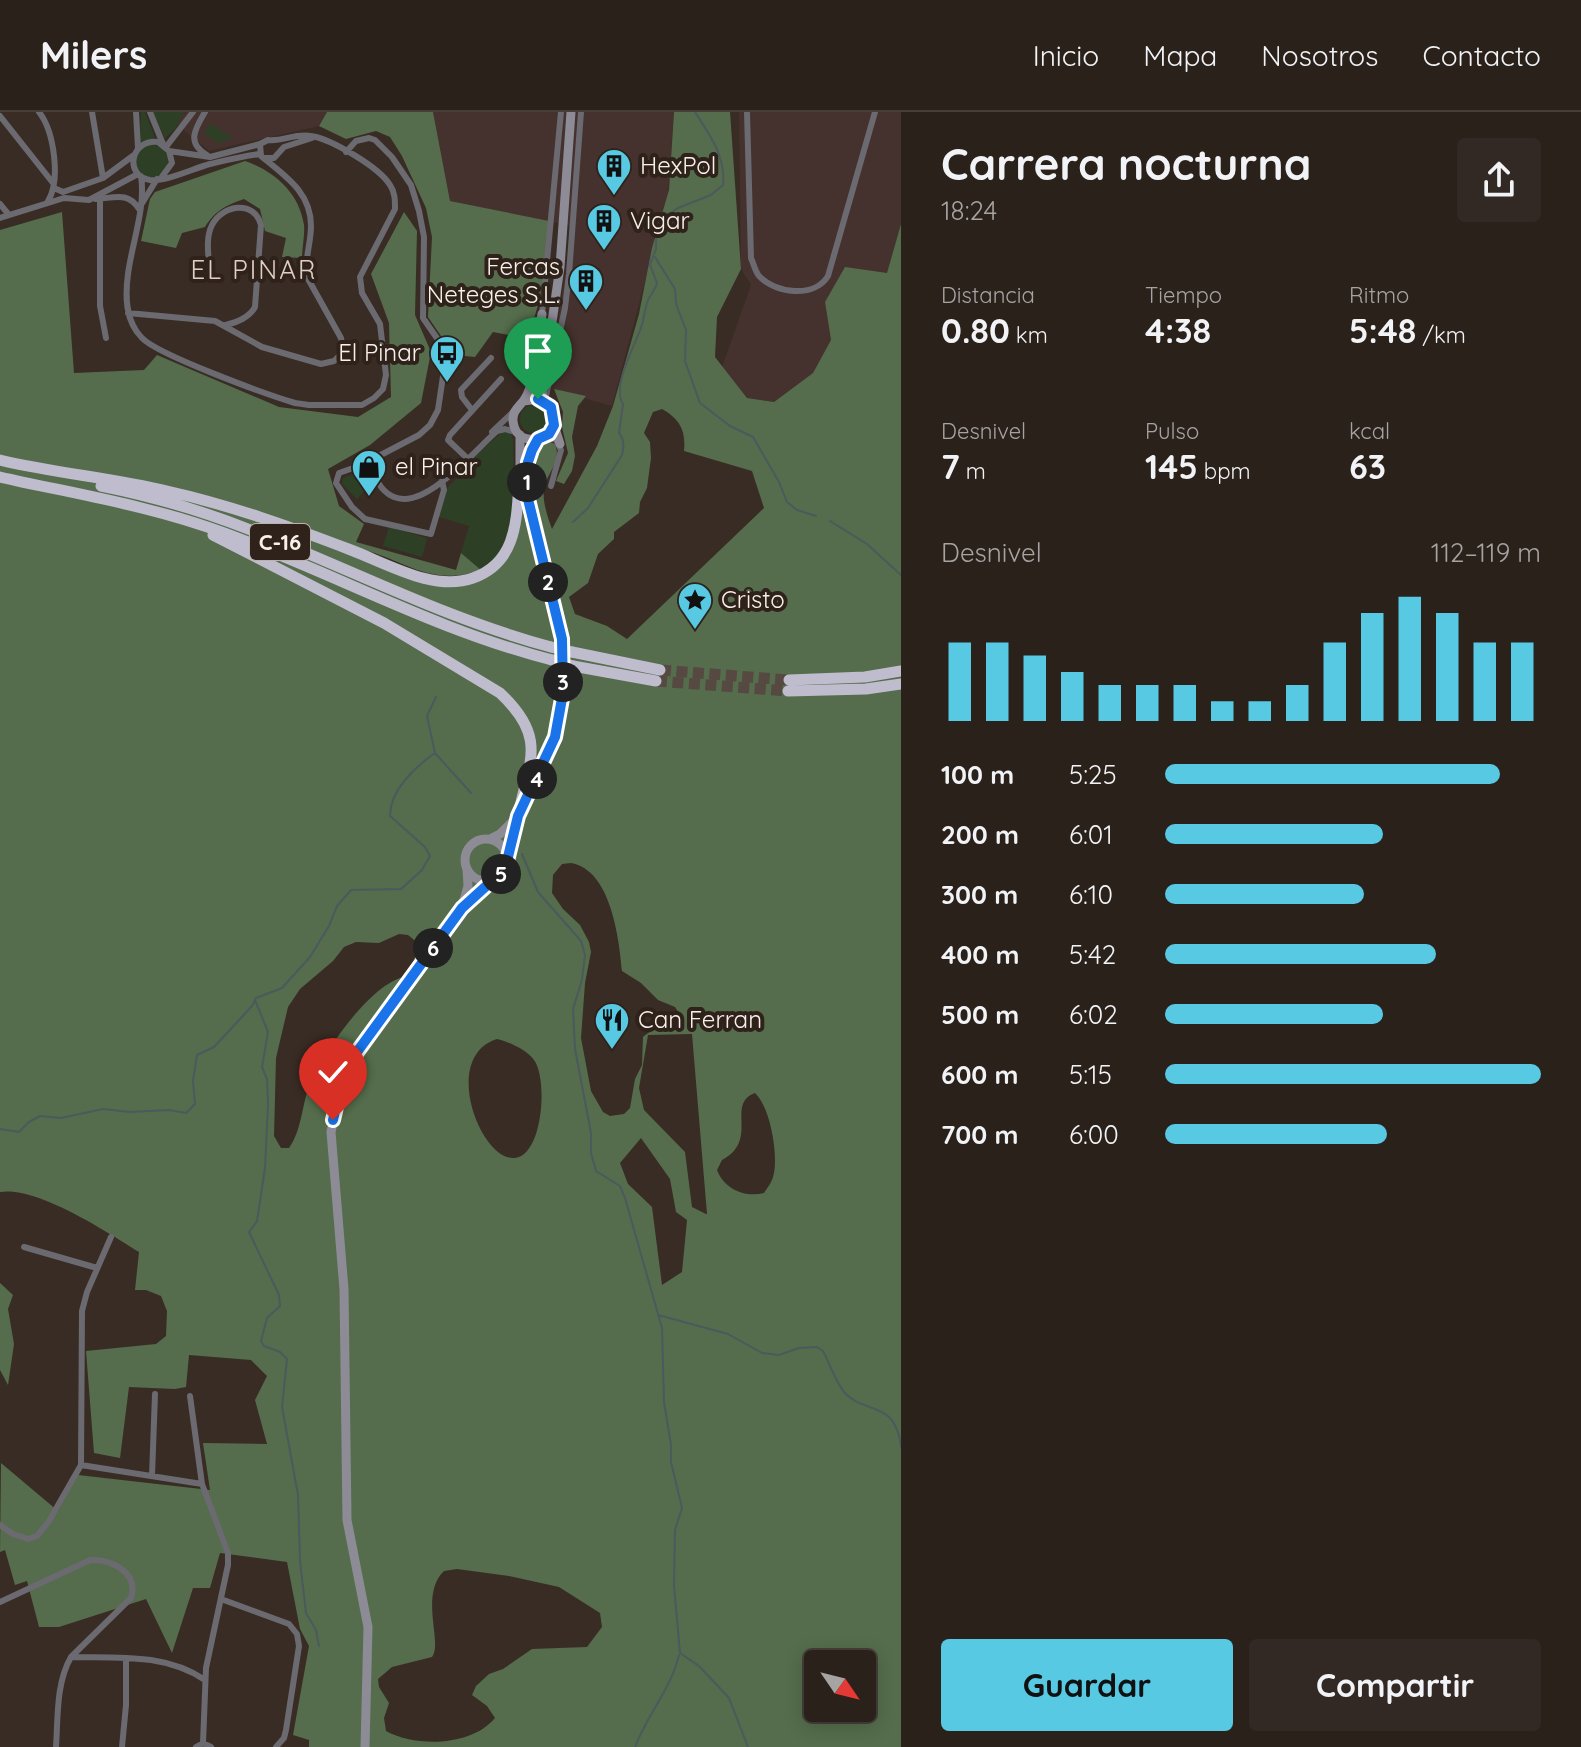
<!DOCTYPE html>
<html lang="es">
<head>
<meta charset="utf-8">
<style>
  body { margin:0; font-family:Quicksand,sans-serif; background:#332924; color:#f1f3f6; height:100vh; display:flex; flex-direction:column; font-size:30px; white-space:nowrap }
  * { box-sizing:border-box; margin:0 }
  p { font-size:26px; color:#a6a3a3 }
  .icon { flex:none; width:44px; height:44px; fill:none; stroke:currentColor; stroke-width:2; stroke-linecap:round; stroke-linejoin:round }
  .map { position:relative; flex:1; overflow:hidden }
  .drawer { display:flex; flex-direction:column; background:#2b211b; width:680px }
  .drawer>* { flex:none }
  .needle { width:52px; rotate:125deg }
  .tools { position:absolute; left:804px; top:1538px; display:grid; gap:16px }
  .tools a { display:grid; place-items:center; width:72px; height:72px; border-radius:8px; background:#2b211b; box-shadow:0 4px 20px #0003,0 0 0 2px #473e3a; font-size:40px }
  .pin { position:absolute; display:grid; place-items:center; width:68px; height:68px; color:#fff; margin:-82px -34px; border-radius:50% 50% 50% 0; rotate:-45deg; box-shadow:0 0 8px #0007 }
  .pin .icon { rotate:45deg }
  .km { position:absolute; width:40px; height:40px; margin:-20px; border-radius:50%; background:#222; color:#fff; font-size:22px; line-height:40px; text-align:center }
  .round { display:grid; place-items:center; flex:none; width:84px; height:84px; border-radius:8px; background:#332924 }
  .summary { display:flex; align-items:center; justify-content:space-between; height:136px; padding:0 40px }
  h1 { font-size:44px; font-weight:700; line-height:60px }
  .metrics { display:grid; grid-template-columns:repeat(3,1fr); gap:12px; height:136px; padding:8px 40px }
  .metrics div { display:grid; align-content:center }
  .metrics b { font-size:34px; font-weight:700 }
  .metrics small { font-size:22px; font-weight:400 }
  .metrics p { font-size:22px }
  .chart { height:224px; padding:16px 40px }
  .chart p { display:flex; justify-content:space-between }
  .chart svg { width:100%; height:144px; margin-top:8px; stroke:#57c9e3; stroke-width:6 }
  .button { display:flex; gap:16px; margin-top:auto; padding:16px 40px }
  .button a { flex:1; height:92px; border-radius:8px; background:#57c9e3; color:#111; font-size:32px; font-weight:700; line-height:92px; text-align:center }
  .button a+a { background:#332924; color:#f1f3f6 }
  ul { padding:0 40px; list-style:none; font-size:26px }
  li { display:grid; grid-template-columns:128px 96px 1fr; align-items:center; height:60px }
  li i { height:20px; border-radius:10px; background:#57c9e3 }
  header { display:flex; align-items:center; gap:48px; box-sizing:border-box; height:112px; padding:0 40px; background:#2b211b; border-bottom:2px solid #473e3a }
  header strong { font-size:38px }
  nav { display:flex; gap:44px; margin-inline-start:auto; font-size:28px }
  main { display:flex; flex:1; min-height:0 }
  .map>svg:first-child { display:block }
  .industrial { fill:#45312d }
  .green { fill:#2d4026 }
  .forest { fill:#556d4c; fill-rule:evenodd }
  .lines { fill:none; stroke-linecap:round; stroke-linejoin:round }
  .stream { stroke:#4b5a5d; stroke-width:2 }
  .highway-tunnel { stroke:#564942; stroke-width:11; stroke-dasharray:11 5.5; stroke-linecap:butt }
  .street { stroke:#6b6a71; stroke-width:6 }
  .secondary { stroke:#8d8c96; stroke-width:9 }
  .highway { stroke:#bebccd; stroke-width:11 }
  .highway-bridge { stroke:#bebccd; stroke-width:11 }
  .route-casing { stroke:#fff; stroke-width:16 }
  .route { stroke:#1a73e8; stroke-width:10 }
  .labels { text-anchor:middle; stroke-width:8; stroke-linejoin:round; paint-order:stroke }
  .shield { fill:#2e221a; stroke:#bcb2ac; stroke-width:2 }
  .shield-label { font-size:22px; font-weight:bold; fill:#f9f0eb }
  .poi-label { font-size:24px; fill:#f9f0eb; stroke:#2e221a; text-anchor:start }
  .neighbourhood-label { font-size:26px; letter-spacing:2px; fill:#e0cfc5; stroke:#2e221a }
</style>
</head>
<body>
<header>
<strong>Milers</strong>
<nav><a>Inicio</a><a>Mapa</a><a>Nosotros</a><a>Contacto</a></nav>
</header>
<main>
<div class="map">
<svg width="901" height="1635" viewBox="0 0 901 1635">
  <rect width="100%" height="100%" fill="#392c24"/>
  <path class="industrial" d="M162,0H327L319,14L209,39Z
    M433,0H674L668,83L612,294L548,276L572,114L450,89Z
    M739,0H901V112L887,162L825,190L831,228L813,261L774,290L747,286L722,255L751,173L741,157Z"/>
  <path class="green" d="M141,0H145L155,26L140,31Z
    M153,0H183V1L176,16L165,26Z
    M210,12L233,26L219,31L204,22Z
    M136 49a16 16 0 1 1 32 0a16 16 0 1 1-32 0Z
    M520 307a14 14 0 1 1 28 0a14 14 0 1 1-28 0Z
    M503,319L511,322L513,327L515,401L500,442L481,458L461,441L469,414L439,405L448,375L475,349L473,346Z
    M354,362L368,370L367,376L357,387L342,372L343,366Z
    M389,415L427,426L422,445L383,434Z"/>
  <path class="forest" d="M327,0H433L450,89L549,109C544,147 545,192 525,226L493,220L475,245L454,243L428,205L432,125L426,96L402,44L390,25L376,19L346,27L319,14Z
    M674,0H730L741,157L717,205L715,245L747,286L774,290L813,261L831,228L825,190L845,155L887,161L901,112V1635H309V1628L293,1623L309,1534L300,1517L287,1450L220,1441L210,1476H193L172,1541L146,1487L59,1515H39L27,1469L15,1473L5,1438L0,1440L1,1351L58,1399L78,1363L210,1378L203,1331L267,1332L255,1288L267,1264L251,1248L189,1243L186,1275L175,1277L129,1275L120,1346L94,1341L86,1239L156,1232L166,1224L167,1199L161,1184L146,1178H135L139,1140C107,1120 37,1074 0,1080V118L62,100L74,261L144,258L157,243L279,295L358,305L391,285L389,211L371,162L404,100L417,119L415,203L431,240L421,291L370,333L328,357L339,394L364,412L356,430L456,458L461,441L481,458C431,475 408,450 362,437L438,473L493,459L522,398L549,495L562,499C557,460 509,357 548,329L555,332C562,350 547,360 544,377C542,389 548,406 552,417L597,334L613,294L639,202L652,136L669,78ZM662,297C680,307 686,319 684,339L752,359L764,396L627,527L607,514L575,502L569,485L588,471L598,442L614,427V420L639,401L640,390L647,376L651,346L650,330L644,321L653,300ZM571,751C611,758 619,826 622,859L641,871L658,888L675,895L681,904C671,917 655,914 643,925L642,953L635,967L630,996L624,1002L610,1004L603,1000L591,979L581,926L585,871L591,840L589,830L580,813L563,797L552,781L553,763L562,752ZM399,822L408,823L418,831L414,849L403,865C369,874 324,940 310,971C302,992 302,1018 289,1036H281L274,1024L276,946L288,895L300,877L333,849L344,835L356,830L379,831ZM692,922L707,1102H706L692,1095L685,1040L644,998L639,976L648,923ZM497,927C509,930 527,938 534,948C548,967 543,1043 515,1046C481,1050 440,945 497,927ZM755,981C771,996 779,1046 773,1065C771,1072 767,1076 764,1081C745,1086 724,1077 717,1058L722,1048C760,1028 725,992 755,981ZM641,1026L670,1067L676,1100L687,1108L682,1160L662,1173L652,1095L628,1072L620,1051ZM457,1457L509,1464L559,1475L600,1501L602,1515L587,1535L532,1537L503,1557L489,1562L476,1574L472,1583L487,1594L495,1606C471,1635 415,1635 386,1619L384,1606L389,1591L379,1575L378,1567L392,1555L432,1545C443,1531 419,1483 444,1459ZM818,1552H862V1596H818Z
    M245,49C274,59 299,80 304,113C305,123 302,136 302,146L282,145L286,126L265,119L260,97L244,87C226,93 215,99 205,115L182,121L176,136L141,129L150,87L155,80Z
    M554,277L586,284L578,294L572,325L575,344L572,359L564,372L556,369L568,341L562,315L563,300Z
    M0,1171L13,1183L8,1197L14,1232L8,1273L0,1258Z"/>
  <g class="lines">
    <path class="stream" d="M655,145L675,177L676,192L686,218L685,249L700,291L730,314L753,325L779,370L787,390L797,398L816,404
      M830,409L867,432L901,463
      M573,410L588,396L622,343C624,336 624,327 619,321L623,292C611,274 636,232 642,213C644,205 645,196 648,188C651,182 655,178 657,171L650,153L656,137V117L661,108L678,96L711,83L723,73C726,45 710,23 695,0
      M435,641L471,681
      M522,742L538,780L581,829L585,843L582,868L573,897L575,937L591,1021V1041L596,1059L620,1074L625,1086L662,1216L664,1290L671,1333V1350L682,1396L675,1418L674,1473L680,1541L699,1554L729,1586L748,1635
      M255,888L268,920L262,955L267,967L268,992L265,1056L257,1109L249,1120L279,1183L280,1194L267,1206L261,1229L264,1234L280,1240L287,1247L282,1295L298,1383L300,1449L306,1501L316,1518L319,1534
      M0,1017L19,1020L29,1010L40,1004L61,1006L103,997L130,1000L169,998L186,1001L195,992L193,969L197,943L214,935L252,894L256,886L282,876L310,845L329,814L337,794L351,778L401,777L422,758L430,744L425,735L390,704C390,678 415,655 435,641L427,604L436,585
      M658,1203L728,1222L762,1241L779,1243L799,1236L817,1235L823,1239C830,1252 835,1269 844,1280C864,1303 896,1287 901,1335
      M635,1635C647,1603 671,1577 679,1543"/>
    <path class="highway-tunnel" d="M660,558L789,568
      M656,569L788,579"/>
    <path class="street" d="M39,0C54,19 61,68 48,89
      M92,0L103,66
      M136,0L138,36
      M150,0L163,32
      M205,0C195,17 186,31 207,43
      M747,0L751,146C754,153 755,159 759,164C775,181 814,187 828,164L875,0
      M0,4L53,71
      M166,35L193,0
      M346,40L356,29L369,26L375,28L392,45L411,73L419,99L424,125L423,206L443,235L446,244L438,298L430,313L419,323L375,346L362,345L356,355L339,361L336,371L352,395L365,407L431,422L444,378L442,369
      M264,46H274L284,35L312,26
      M141,64C146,95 132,131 128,162C125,184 125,209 142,226C158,243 268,283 295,291L309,293H362L374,286L383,277L386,263L380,212L362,181L360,165L395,97C395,88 395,80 390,73C379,55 331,27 311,24C295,21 282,30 268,28L260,32L210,45L169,39
      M161,66L172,51L169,39L158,30C130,27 124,64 150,68C166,70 194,56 210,52C227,48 243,44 260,42
      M54,76L63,80L103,66L134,43
      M96,87C114,86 128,79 139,97
      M100,87V194L106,226
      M0,92L9,103
      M141,93L157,67
      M0,106L64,86L89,88L138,62
      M209,152C208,139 206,125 212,113C222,93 254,87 261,113L255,195C249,206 237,210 226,213
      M128,201L215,209L262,235L321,252L334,249L340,243L343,236L341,226L307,165C304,148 311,132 311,114C311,80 285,64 261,44L260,32
      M542,202L561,0
      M546,284L565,196L569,162L581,0
      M472,298L462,285L461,278L491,246
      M492,320L515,298
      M545,324L556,328L561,338L551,374
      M375,346L372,358C400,431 466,346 497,319L505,317L515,320
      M468,347L448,328L450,323L501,267
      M24,1135L97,1156
      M190,1284L202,1372L228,1441V1453L206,1556L203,1631
      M81,1353L202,1372
      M152,1364L155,1282
      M0,1413L13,1422L28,1427L37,1424L49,1409L81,1353L82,1199L87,1180L111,1125
      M221,1487L289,1512L297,1522L299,1534L286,1618L284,1626L276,1635
      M0,1490L90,1448C112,1447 139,1461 131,1486L71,1545C56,1571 58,1605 56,1635
      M71,1545C117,1546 165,1541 205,1568
      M122,1635L126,1593V1546
      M196,1635L203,1631L211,1635"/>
    <path class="secondary" d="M542,202L540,214L542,229
      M543,288L540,262L552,210L560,155L571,0
      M524,289L538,287L551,295L554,313C545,330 516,335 513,309C512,299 519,295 524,288C532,277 534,259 538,246
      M554,313L560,332
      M527,376L529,345L538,327
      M490,727L500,722L515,707
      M465 748a21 21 0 1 1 42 0a21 21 0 1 1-42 0Z
      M506,743L518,704L555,625L561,592L563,559L559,512L520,359V323
      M463,792L468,774L467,757
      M365,1635L368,1515L347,1408L344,1177L331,1020L342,969L357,940L462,796L490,768"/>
    <path class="highway" d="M0,348C55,361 112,366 167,379C230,393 291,415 351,438C388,452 434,480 473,466C521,449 516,400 520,359
      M0,365C75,382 152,394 224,421C336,462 435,518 552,548
      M101,374C151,384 200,398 248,417C351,457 443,506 551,535
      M213,423L384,511L500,581C548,626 529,649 518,704
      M572,540L660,558
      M573,554L656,569
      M789,568L865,565L901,559
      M788,579L866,577L901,572"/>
    <path class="highway-bridge" d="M551,535L572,540
      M552,548L573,554"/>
  </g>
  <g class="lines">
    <g class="route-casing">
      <path id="route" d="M333,1008L342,969L357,940L462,796L505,757L518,704L555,625L563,581L562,527L527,383L528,350L532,338L538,327L549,322L554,313L551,295L538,287"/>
    </g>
    <use href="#route" class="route"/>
  </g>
  <defs>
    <g id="building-pin" transform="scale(1.8)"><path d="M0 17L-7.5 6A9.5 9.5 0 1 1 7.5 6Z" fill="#57c9e3" stroke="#2e221a"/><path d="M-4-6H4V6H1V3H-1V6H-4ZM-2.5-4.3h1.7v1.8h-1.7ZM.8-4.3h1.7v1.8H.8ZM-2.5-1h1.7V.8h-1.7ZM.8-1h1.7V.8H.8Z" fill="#111"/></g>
    <g id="bus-pin" transform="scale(1.8)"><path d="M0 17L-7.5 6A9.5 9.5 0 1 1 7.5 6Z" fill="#57c9e3" stroke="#2e221a"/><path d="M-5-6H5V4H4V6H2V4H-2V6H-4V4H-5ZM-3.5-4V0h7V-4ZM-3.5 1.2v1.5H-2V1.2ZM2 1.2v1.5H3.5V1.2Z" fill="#111"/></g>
    <g id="shop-pin" transform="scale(1.8)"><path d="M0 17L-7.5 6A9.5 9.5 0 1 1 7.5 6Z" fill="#57c9e3" stroke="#2e221a"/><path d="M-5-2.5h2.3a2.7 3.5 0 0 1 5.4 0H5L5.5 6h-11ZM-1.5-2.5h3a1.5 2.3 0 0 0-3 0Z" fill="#111"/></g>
    <g id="sight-pin" transform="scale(1.8)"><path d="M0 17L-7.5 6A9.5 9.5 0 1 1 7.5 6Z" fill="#57c9e3" stroke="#2e221a"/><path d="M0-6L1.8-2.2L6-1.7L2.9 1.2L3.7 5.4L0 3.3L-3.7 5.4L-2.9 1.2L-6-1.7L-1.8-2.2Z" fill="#111"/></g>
    <g id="restaurant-pin" transform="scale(1.8)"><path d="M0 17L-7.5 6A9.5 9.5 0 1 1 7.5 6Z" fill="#57c9e3" stroke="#2e221a"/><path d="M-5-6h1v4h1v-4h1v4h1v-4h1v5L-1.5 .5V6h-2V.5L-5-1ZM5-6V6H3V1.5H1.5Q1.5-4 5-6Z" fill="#111"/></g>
  </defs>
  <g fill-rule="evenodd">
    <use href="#building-pin" x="614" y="54"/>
    <use href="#building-pin" x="604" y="109"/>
    <use href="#building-pin" x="586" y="169"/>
    <use href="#bus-pin" x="447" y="241"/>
    <use href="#shop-pin" x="369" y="355"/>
    <use href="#sight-pin" x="695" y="488"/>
    <use href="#restaurant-pin" x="612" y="908"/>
  </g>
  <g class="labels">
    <rect class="shield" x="250" y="412" width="60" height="36" rx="6"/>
    <g class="shield-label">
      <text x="280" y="438">C-16</text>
    </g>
    <g class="poi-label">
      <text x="640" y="62">HexPol</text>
      <text x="630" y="117">Vigar</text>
      <text x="560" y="163" text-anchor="end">Fercas<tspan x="560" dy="28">Neteges S.L.</tspan></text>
      <text x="421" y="249" text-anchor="end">El Pinar</text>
      <text x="395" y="363">el Pinar</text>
      <text x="721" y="496">Cristo</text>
      <text x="638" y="916">Can Ferran</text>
    </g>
    <g class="neighbourhood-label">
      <text x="254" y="167">EL PINAR</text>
    </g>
  </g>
</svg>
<div class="tools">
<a><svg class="needle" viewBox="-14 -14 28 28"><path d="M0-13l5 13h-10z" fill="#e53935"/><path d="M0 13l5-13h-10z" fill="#a6a3a3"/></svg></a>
</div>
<div class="pin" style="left:538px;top:287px;background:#1e9e55"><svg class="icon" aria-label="arrive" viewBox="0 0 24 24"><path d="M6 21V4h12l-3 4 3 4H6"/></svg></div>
<div class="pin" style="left:333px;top:1008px;background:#d93025"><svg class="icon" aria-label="check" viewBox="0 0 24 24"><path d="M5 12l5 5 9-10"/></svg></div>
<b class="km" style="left:527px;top:370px">1</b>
<b class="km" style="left:548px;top:470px">2</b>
<b class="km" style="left:563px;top:570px">3</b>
<b class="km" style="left:537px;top:667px">4</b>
<b class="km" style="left:501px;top:762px">5</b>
<b class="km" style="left:433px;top:836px">6</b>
</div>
<section class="drawer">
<div class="summary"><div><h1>Carrera nocturna</h1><p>18:24</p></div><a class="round"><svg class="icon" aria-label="share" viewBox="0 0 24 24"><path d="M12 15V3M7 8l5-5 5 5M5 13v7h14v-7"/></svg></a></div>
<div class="metrics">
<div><p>Distancia</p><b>0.80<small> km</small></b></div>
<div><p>Tiempo</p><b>4:38</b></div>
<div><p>Ritmo</p><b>5:48<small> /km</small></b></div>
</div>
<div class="metrics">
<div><p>Desnivel</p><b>7<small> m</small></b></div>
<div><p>Pulso</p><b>145<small> bpm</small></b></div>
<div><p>kcal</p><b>63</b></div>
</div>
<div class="chart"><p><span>Desnivel</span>112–119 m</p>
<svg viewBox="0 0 160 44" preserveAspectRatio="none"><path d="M5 44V20M15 44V20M25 44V24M35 44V29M45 44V33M55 44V33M65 44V33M75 44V38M85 44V38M95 44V33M105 44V20M115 44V11M125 44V6M135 44V11M145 44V20M155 44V20"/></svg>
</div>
<ul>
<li><b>100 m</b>5:25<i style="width:89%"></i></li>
<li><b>200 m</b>6:01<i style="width:58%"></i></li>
<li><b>300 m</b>6:10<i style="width:53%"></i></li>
<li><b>400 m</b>5:42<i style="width:72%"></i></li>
<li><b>500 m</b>6:02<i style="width:58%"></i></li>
<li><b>600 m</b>5:15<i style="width:100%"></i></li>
<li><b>700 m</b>6:00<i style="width:59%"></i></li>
</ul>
<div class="button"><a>Guardar</a><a>Compartir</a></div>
</section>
</main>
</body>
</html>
